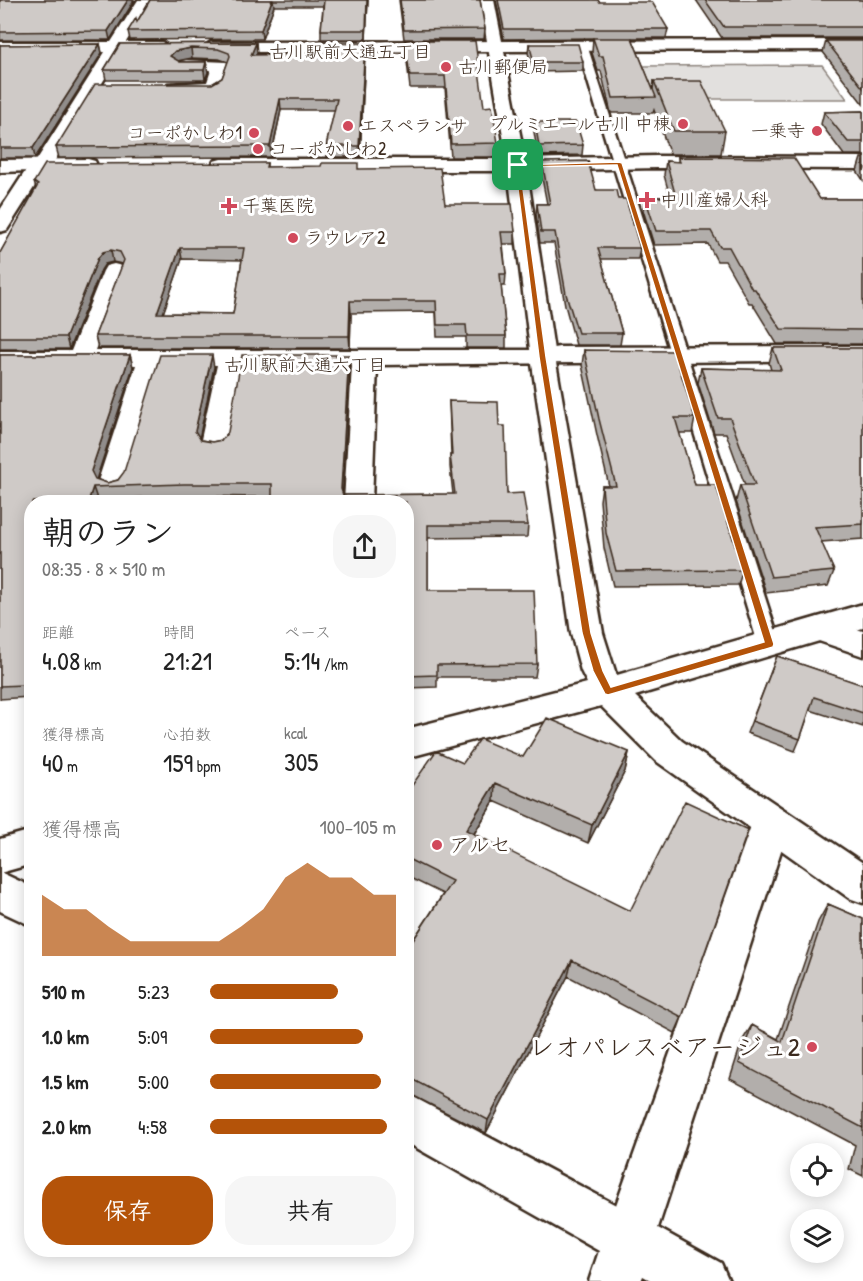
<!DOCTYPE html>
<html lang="ja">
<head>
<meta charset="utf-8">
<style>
  body { margin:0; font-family:"Patrick Hand","Klee One",sans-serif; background:#f6f6f6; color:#222; height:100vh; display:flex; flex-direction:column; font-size:22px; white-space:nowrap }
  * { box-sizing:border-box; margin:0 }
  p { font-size:20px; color:#767676 }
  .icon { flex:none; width:33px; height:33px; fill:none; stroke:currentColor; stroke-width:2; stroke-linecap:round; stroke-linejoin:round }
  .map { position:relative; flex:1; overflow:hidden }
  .sheet { position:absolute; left:24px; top:495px; width:390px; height:762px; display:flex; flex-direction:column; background:#fff; border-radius:24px; box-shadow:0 3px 15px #0003 }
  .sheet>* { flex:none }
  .fabs { position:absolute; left:790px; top:1143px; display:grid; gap:12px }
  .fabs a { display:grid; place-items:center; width:54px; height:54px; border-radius:50%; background:#fff; box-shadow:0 3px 15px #0003; font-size:30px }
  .pin { position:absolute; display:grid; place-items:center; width:51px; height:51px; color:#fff; margin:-26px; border-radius:12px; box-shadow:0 3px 9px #0006 }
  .round { display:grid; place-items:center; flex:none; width:63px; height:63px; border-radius:24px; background:#f6f6f6 }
  .headline { display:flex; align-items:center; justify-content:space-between; height:102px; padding:0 18px }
  h1 { font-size:33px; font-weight:600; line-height:45px }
  .figures { display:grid; grid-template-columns:repeat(3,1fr); gap:9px; height:102px; padding:6px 18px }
  .figures div { display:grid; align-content:center }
  .figures b { font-size:26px; font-weight:600 }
  .figures small { font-size:16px; font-weight:400 }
  .figures p { font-size:16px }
  .chart { height:168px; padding:12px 18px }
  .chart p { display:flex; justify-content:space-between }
  .chart svg { width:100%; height:108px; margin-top:6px; fill:#b45309; opacity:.7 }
  .cta { display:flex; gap:12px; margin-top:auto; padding:12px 18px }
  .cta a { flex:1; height:69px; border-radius:24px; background:#b45309; color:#fff; font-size:24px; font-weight:600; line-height:69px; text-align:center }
  .cta a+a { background:#f6f6f6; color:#222 }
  ul { padding:0 18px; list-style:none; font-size:20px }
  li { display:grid; grid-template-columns:96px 72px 1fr; align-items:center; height:45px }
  li i { height:15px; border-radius:8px; background:#b45309 }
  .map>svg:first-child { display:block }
  .green { fill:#e2e0de; stroke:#8e857e; stroke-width:1.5 }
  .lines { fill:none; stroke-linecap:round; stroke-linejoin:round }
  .service-casing { stroke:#3b2a1e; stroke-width:5 }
  .minor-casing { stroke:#3b2a1e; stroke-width:5 }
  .tertiary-casing { stroke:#3b2a1e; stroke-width:5 }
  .service { fill:#fff; fill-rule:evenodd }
  .minor { fill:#fff; fill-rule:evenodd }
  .tertiary { fill:#fff; fill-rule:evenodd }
  .wall { fill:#b2aeab; stroke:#3b2a1e; stroke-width:1.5; fill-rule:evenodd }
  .shaded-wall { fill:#918d8b; stroke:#3b2a1e; stroke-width:1.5 }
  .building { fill:#cfcac7; stroke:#3b2a1e; stroke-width:1.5; fill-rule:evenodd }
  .route { fill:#b45309; stroke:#fff; stroke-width:1.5; fill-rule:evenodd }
  .poi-dot { fill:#d1495b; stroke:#fff; stroke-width:2 }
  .labels { text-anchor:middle; stroke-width:6; stroke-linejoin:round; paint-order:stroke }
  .far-neighbourhood-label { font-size:18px; fill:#3b2a1e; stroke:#fff }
  .far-poi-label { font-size:18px; fill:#3b2a1e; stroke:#fff; text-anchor:start }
  .poi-label { font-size:21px; fill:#3b2a1e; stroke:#fff; text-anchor:start }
  .near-poi-label { font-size:26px; fill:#3b2a1e; stroke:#fff; text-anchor:end }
</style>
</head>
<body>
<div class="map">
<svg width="863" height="1281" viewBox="0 0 863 1281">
  <rect width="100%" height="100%" fill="#fff"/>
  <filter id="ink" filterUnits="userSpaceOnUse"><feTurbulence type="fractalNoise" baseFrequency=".0167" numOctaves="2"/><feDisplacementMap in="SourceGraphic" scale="12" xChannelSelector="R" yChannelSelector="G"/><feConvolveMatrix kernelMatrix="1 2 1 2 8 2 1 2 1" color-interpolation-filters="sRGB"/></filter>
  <g filter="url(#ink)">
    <path class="green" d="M822,65L847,99H653L639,66Z"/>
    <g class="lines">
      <g class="service-casing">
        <path id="service" d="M582,42L587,45L780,644L776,649L769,652L762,649L758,644L577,45Z"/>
      </g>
      <g class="minor-casing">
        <path id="minor" d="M138,0H152L126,42H162L170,47L162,52H121L52,165L42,175L7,230L0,232V210L28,167L36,161L105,52H0V42H111Z
          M863,40V50L211,52L203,47L211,42Z
          M182,60L227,62L229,65L219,90H168L166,87L168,84L207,82L211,70L176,68L174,65Z
          M657,156L863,157V169L657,168L517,171L510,169L508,165L510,161L517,159Z
          M114,264L122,266L125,271L95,350H543L559,347L863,346V360L377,365L372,502H344L352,365H242L228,444L224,450L214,452L204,450L200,444L217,365H161L125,484L121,490L111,493L101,490L97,484L136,365H0V351H71L103,271L106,266Z
          M819,617L863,631V656L807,637L803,629L807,621Z
          M771,807L785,811L790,823L658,1228L721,1263L729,1281H652L643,1276L641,1281H589L599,1251L406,1142V1093L616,1205L752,823L757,811Z
          M0,872L32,887V926L0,911Z"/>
      </g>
      <g class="tertiary-casing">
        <path id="tertiary" d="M480,0H494L526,165L555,357L603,633L615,671L617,675L863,604V628L635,696L682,741L863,863V903L849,898L656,761L601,706L406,758V729L587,683L581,671L571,633L531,357L508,171H221L214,169L212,165L214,161L221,159H507Z
          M88,159L95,161L97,165L95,169L0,172V160Z
          M32,830V864L0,873V839Z"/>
      </g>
      <use href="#service" class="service"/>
      <use href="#minor" class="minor"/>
      <use href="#tertiary" class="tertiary"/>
    </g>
    <path class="wall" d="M0,0H134V1L110,40H0Z
      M150,0H368L366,39H321V30L323,6H274L262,39L130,40L128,31L137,22Z
      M399,0H480L485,29L484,39H404Z
      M496,0H598L599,2L668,29L666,38H632L653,90L654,81L725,131L721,154H670L654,110L653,113H611L601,71H598L592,53L593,38L504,39Z
      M696,0H863V38H722Z
      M405,41L484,107L498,143L497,157H451L445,88H410L406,53Z
      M826,41H863V104L823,52Z
      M256,43V55L318,54L365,43V53L360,157H327L326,146L335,110H281L271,157L59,158L56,147L212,84L222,78L228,62L219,59L192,58L178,61L180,62H206L208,72L205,80H106L104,70L120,44Z
      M100,44L102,53L35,158H0V45Z
      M529,44L583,62V71L534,72L528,53Z
      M863,111V155H844L821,124L824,112Z
      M535,122L583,145L582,155L538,156L534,132Z
      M678,157L820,199H863V344H777L752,303H749L725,261H717L708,244L654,245L643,210L645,197H670L664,175L666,161L678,162Z
      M861,158H863V180L857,171Z
      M542,162L596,190L618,199L640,248L638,259H601L622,333L620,345H576L565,305L554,243H540L536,214L537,204H547L541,173Z
      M267,163V167L358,169L515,232V244H503L506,274L505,286H501L506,336V348H466V337H437L436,312L351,313L350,348H98L95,336L123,264L113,262L105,264L101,270L69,349H0V253L36,189L34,182ZM182,259L242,260L233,314L163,313Z
      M773,348H863V539L821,542L834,571L828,586L766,593L736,501L740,485H745L726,433H714L698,383L701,368L771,370L769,363Z
      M584,350L695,418L692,433H679L695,485L743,570L738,585L613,586L604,548L600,501L602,486H609L597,435L582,365Z
      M0,355H130L133,367L96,479L107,483L118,480L214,367L199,437L201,440L212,442L222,440L349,355L350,367L343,495L453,494L450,467V455H451L449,401L499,426L507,494L528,525L527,537L428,538V590L537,664L535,677H437V687L406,688V502L272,497L187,496L97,499L96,502H32V692L30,697L0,699Z
      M777,656L862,685L863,683V727L810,710L800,739L795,751L747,733Z
      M629,752L625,771L588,843L494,801L474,834L682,1017L675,1033L568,976L486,1133L406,1092V951L443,894L406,876V794L463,763L523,757Z
      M828,904L863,919V1176L849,1169L855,1145L730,1079L742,1041L752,1025L778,1039L818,922Z"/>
    <path class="shaded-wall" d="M128,0H134V1L110,40L108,31Z
      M272,0H273L274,6L262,39L261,30Z
      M367,0H368L366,39V30Z
      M256,43L257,53L253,65L251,55Z
      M365,43V53L360,157L359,146Z
      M100,44L102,53L35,158L33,148Z
      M191,48L192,58L177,61L170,56L175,51Z
      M206,62L208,72L205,80L204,70Z
      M280,99L281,110L271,157L270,146Z
      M180,248L182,259L159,325L157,313Z
      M111,250L113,262L105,264L101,270L69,349L66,337L98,258L103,252Z
      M350,301L351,313L350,348L349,336Z
      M130,355L133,367L95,483L91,471Z
      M212,355L214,367L198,444L195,431Z
      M349,355L350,367L342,502L341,489Z
      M93,487L97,499L96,502H88Z
      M32,663V692L30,697L24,685Z
      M629,752L625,771L588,843L592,825Z
      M495,783L494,801L465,848L466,830Z
      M572,960L568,976L486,1133L488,1120Z"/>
    <path class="building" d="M0,0H128L108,31L0,32Z
      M150,0H272L261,30L128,31L136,18L137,22Z
      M324,0H367L366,30H321Z
      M400,0H480L485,29L404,30Z
      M498,0H598L599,2H652L668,29H504Z
      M705,0H863V27H724Z
      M593,38H632L656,97L613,98L603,56H599Z
      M405,41H475L484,107L492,106L498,143L451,144L445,76H410Z
      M826,41H863V88Z
      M256,43L251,55L318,54L319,43H365L359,146H326L337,99H280L270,146L56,147L95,84H212L222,78L230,56L229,53L218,49L191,48L175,51L170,56L180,62H206L204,70H104L120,44Z
      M100,44L33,148H0V45Z
      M529,44H578L583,62H534Z
      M654,81H701L725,131H674Z
      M863,111V142H848L824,112Z
      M535,122H576L583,145L539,146Z
      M678,157L794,158L820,199H863V330L781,329L755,289H752L729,247H720L711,231H656L645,197H676L666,161L680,162Z
      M588,161L596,190H616L618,199H626L640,248H598L622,333H578L566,294L555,232H541L537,204H550L542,162Z
      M267,163L266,167L321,166L322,163H358V169L440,168L445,204H512L515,232H501L506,274H500L506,336H467L466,325H437L436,301H350L349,336H95L124,260L120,252L111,250L103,252L98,258L66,337H0V253L38,185L34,182L45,164ZM180,248H244L233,314L157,313Z
      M773,348H863V524L815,527L834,571L771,577L740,485H755L730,418H718L701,368L781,370Z
      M584,350L674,351L695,418H675L695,485H716L743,570L616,571L606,533L602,486H616L599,419Z
      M0,355H130L91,471L95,479L107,483L118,480L124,472L160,355H212L195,431L201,440L212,442L222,440L228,432L242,355H349L341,489L343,495L455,494L450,455H452L449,401L498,402L499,426H505L507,494L523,493L528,525H428V590H534L537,664L437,665V675L406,676V502H272V484H184L93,487L88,502H32V663L24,685L0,686Z
      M777,656L863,685V713L814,697L800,739L752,721Z
      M547,718L629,752L592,825L495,783L466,830L630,911L685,801L748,830L682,1017L572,960L488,1120L406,1076V951L452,881L406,858V794L436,751L463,763L480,739L523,757Z
      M828,904L863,919V1128L739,1063L752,1025L782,1042Z"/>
  </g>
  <path class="route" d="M619,162L622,163L774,644L773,647L608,695L605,694L593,671L582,633L539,357L515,165ZM617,165L764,642L611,687L603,671L591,633L546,357L520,167Z"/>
  <g class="poi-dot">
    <circle cx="446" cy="67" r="6"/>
    <circle cx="683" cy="124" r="6"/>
    <circle cx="348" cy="126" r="6"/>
    <circle cx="817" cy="131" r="6"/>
    <circle cx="254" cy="133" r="6"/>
    <circle cx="258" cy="149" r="6"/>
    <path d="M644 191h6v6h6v6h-6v6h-6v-6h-6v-6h6z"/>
    <path d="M226 197h6v6h6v6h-6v6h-6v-6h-6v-6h6z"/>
    <circle cx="293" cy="238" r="6"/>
    <circle cx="437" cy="845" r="6"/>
    <circle cx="812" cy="1047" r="6"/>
  </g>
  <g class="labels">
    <g class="far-neighbourhood-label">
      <text x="350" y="58">古川駅前大通五丁目</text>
      <text x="305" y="371">古川駅前大通六丁目</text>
    </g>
    <g class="far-poi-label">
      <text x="458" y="73">古川郵便局</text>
      <text x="671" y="130" text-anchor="end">プルミエール古川 中棟</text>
      <text x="360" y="132">エスペランサ</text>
      <text x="805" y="137" text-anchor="end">一乗寺</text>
      <text x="242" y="139" text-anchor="end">コーポかしわ1</text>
      <text x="270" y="155">コーポかしわ2</text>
      <text x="660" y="206">中川産婦人科</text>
      <text x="242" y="212">千葉医院</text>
      <text x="305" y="244">ラウレア2</text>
    </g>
    <g class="poi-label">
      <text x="449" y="852">アルセ</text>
    </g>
    <g class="near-poi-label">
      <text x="800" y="1056">レオパレスベアージュ2</text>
    </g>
  </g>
</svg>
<div class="fabs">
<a><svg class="icon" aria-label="locate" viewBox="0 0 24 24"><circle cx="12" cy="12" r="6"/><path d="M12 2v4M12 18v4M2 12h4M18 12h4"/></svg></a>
<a><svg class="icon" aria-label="layers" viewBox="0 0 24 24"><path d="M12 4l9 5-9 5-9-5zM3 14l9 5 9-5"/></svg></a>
</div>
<div class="pin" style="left:518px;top:165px;background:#1e9e55"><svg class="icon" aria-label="arrive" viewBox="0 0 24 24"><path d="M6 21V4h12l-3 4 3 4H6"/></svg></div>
<section class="sheet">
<div class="headline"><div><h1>朝のラン</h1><p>08:35 · 8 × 510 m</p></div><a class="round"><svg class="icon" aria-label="share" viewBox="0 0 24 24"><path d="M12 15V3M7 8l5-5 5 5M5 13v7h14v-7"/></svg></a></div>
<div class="figures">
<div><p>距離</p><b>4.08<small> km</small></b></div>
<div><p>時間</p><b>21:21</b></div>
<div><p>ペース</p><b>5:14<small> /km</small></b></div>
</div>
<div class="figures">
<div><p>獲得標高</p><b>40<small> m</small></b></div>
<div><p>心拍数</p><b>159<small> bpm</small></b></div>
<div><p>kcal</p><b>305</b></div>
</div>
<div class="chart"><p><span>獲得標高</span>100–105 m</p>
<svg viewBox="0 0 160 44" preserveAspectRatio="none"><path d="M0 44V19L10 25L20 25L30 32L40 38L50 38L60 38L70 38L80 38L90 32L100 25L110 12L120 6L130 12L140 12L150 19L160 19V44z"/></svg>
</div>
<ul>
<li><b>510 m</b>5:23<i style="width:69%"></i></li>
<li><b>1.0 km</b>5:09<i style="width:82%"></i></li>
<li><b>1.5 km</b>5:00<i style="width:92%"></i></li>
<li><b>2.0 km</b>4:58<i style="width:95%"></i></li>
</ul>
<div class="cta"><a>保存</a><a>共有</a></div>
</section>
</div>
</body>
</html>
